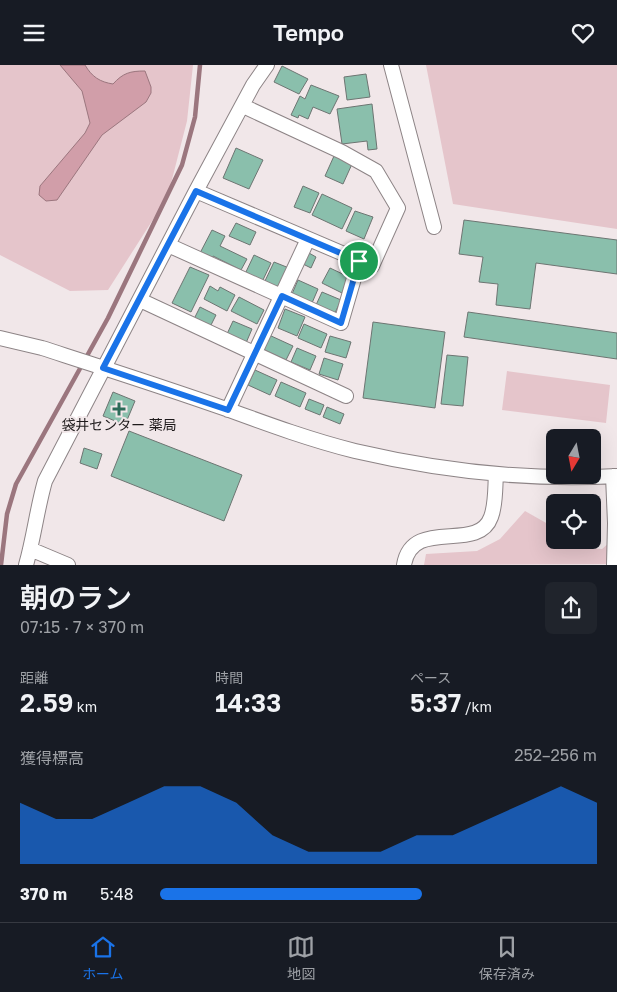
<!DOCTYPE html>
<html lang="ja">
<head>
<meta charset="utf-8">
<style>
  body { margin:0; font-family:"Golos Text","Noto Sans JP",sans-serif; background:#20242c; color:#f1f3f6; height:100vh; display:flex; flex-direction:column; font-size:19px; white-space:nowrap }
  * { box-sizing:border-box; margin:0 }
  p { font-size:16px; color:#9ea1a6 }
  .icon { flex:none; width:28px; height:28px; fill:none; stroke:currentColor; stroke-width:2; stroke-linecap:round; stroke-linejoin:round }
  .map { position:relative; height:500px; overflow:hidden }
  .panel { display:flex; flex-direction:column; background:#171b24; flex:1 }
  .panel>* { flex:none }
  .needle { width:32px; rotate:190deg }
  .fabs { position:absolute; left:546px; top:364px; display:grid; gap:10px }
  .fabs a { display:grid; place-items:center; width:55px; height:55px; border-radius:8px; background:#171b24; box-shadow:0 5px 20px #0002; font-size:25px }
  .pin { position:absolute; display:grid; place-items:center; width:42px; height:42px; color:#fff; margin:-21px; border:2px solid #fff; border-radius:50%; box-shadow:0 1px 5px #0007 }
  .round { display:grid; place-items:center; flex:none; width:52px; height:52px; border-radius:8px; background:#20242c }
  .head { display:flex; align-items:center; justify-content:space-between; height:85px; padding:0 20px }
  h1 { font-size:28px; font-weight:600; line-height:38px }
  .metrics { display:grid; grid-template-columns:repeat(3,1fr); gap:8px; height:85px; padding:5px 20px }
  .metrics div { display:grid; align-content:center }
  .metrics b { font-size:25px; font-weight:600 }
  .metrics small { font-size:14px; font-weight:400 }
  .metrics p { font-size:14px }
  .chart { height:140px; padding:10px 20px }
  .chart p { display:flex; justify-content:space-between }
  .chart svg { width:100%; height:90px; margin-top:5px; fill:#1a73e8; opacity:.7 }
  ul { padding:0 20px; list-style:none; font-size:16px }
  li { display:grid; grid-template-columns:80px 60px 1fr; align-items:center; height:38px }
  li i { height:12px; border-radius:6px; background:#1a73e8 }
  header { display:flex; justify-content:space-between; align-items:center; height:65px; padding:0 20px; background:#171b24; font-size:22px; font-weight:600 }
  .tab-bar { display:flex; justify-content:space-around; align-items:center; height:70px; border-top:1px solid #363941; background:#171b24; font-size:14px; color:#9ea1a6 }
  .tab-bar a { display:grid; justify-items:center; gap:2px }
  .tab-bar .selected { color:#1a73e8 }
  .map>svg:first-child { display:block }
  .green { fill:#e5c5cb }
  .water { fill:#d19ea9; stroke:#9b767e }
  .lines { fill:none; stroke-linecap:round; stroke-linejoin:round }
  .stream { stroke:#9b767e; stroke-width:4.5 }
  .building { fill:#8abfac; stroke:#6d7572 }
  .minor-casing { stroke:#8d8486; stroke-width:16 }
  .minor { stroke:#fff; stroke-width:14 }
  .route-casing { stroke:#fff; stroke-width:10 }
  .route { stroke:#1a73e8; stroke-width:6 }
  .poi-dot { fill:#2c6b58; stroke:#f1e7e9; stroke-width:2 }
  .labels { text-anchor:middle; stroke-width:4; stroke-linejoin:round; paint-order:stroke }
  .poi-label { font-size:14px; fill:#1e1a1b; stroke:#f1e7e9 }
</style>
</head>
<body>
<header><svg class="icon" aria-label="menu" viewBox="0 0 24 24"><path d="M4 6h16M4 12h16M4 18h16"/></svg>Tempo<svg class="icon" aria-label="heart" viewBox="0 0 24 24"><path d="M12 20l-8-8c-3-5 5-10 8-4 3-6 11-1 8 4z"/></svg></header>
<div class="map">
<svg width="617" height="500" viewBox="0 0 617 500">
  <rect width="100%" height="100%" fill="#f1e7e9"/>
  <path class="green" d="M0,0H193L187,56L169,126L161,142L108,225L70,226L0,190Z
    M426,0H617V164L453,139Z
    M507,306L610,320L606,358L502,345Z
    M525,446L555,463V475H569L576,482L602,484L617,471V499L424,500L426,489L477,486L500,474Z"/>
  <path class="water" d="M60,0H85C92,12 100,17 113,19C123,8 130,6 145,6L151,22V28L146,37L102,70L57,135L46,136L39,130L40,121L85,68L90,58L82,26Z"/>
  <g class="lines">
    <path class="stream" d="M1,500L7,449L16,419L108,253L182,100L195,52L200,0"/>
  </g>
  <path class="building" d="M282,1L308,14L299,29L274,17Z
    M366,9L370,32L347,35L344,12Z
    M311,20L339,31L330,49L313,42L308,54L299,50L298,53L291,50L300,31L305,34Z
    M372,39L377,84L368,85L367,76L342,79L337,44Z
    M236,83L263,95L249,124L223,113Z
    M334,91L352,99L343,119L325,111Z
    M303,121L319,128L310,148L294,142Z
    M322,129L352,143L342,164L312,150Z
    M355,146L373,152L364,174L346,166Z
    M464,155L617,175V209L536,198L530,244L496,240L498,219L479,217L483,192L459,189Z
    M236,158L256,167L250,180L229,171Z
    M212,165L225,171L220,181L247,194L241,205L213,191L210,196L199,190Z
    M309,188L316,192L311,203L303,199Z
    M254,190L271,198L262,217L245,209Z
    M274,197L289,203L279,225L264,218Z
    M190,202L209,210L191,247L172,238Z
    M330,203L349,212L342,228L322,218Z
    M298,215L318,224L312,238L292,229Z
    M210,221L218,226L220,222L235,230L227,246L204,234Z
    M322,227L341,235L335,248L316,240Z
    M239,232L264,245L257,259L231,246Z
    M200,242L216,250L210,262L194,254Z
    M285,244L305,252L297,271L278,263Z
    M468,247L617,268V294L464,272Z
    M233,256L252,264L246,278L227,269Z
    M373,257L445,267L435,343L363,333Z
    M304,259L327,269L321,283L298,273Z
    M269,270L293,281L286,295L262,284Z
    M330,271L351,277L346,293L325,287Z
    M297,283L316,291L310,305L291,297Z
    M447,290L468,292L463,341L441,339Z
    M324,293L343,299L338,315L319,309Z
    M255,305L277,315L270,330L248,320Z
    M281,317L306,328L300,342L275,331Z
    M113,327L135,336L125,360L103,351Z
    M309,334L324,340L320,350L305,344Z
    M327,342L344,349L340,359L323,352Z
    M129,366L242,410L224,456L111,411Z
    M84,383L102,389L97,404L80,398Z"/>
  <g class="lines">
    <g class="minor-casing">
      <path id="minor" d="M391,0L434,162
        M196,126L372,201L398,143L376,106L342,87L243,41
        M168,180L341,258L359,196
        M140,235L346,331
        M0,273L42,283C104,303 167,323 229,345C270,360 311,375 355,386C441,406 529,416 617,411
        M228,345L308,174
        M613,411L615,458L614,500
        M30,484L68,500
        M26,500C34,472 37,444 45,416L196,126L253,20L267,0
        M404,500C412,451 478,489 491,452C496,439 495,422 496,409"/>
    </g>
    <use href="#minor" class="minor"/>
  </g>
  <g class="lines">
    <g class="route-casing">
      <path id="route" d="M196,126L359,196L341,258L282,231L228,345L103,303Z"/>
    </g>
    <use href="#route" class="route"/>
  </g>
  <path class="poi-dot" d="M116.5 336.5h5v5h5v5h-5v5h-5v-5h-5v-5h5z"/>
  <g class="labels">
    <g class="poi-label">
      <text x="119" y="365">袋井センター 薬局</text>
    </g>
  </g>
</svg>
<div class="fabs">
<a><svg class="needle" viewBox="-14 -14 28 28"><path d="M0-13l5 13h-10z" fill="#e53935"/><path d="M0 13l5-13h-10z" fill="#9ea1a6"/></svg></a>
<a><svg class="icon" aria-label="locate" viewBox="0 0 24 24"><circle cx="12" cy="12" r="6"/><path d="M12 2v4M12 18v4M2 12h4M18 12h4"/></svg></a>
</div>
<div class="pin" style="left:359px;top:196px;background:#1e9e55"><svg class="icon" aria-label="arrive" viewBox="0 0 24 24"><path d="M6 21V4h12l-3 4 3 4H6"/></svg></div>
</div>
<section class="panel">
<div class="head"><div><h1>朝のラン</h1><p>07:15 · 7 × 370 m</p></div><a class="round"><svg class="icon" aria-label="share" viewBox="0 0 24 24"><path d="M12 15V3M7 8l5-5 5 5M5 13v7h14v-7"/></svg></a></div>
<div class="metrics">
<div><p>距離</p><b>2.59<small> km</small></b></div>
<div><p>時間</p><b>14:33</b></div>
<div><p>ペース</p><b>5:37<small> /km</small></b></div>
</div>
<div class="chart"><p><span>獲得標高</span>252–256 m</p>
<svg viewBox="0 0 160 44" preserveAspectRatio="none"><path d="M0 44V14L10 22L20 22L30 14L40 6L50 6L60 14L70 30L80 38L90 38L100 38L110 30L120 30L130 22L140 14L150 6L160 14V44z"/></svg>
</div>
<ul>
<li><b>370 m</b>5:48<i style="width:60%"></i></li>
</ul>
</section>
<nav class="tab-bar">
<a class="selected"><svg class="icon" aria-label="home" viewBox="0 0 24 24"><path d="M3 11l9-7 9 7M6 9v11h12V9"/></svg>ホーム</a>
<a><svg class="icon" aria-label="map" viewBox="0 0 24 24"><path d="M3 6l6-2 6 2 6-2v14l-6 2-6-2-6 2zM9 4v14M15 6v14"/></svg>地図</a>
<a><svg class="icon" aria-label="saved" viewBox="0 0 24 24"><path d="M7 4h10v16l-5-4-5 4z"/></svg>保存済み</a>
</nav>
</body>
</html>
